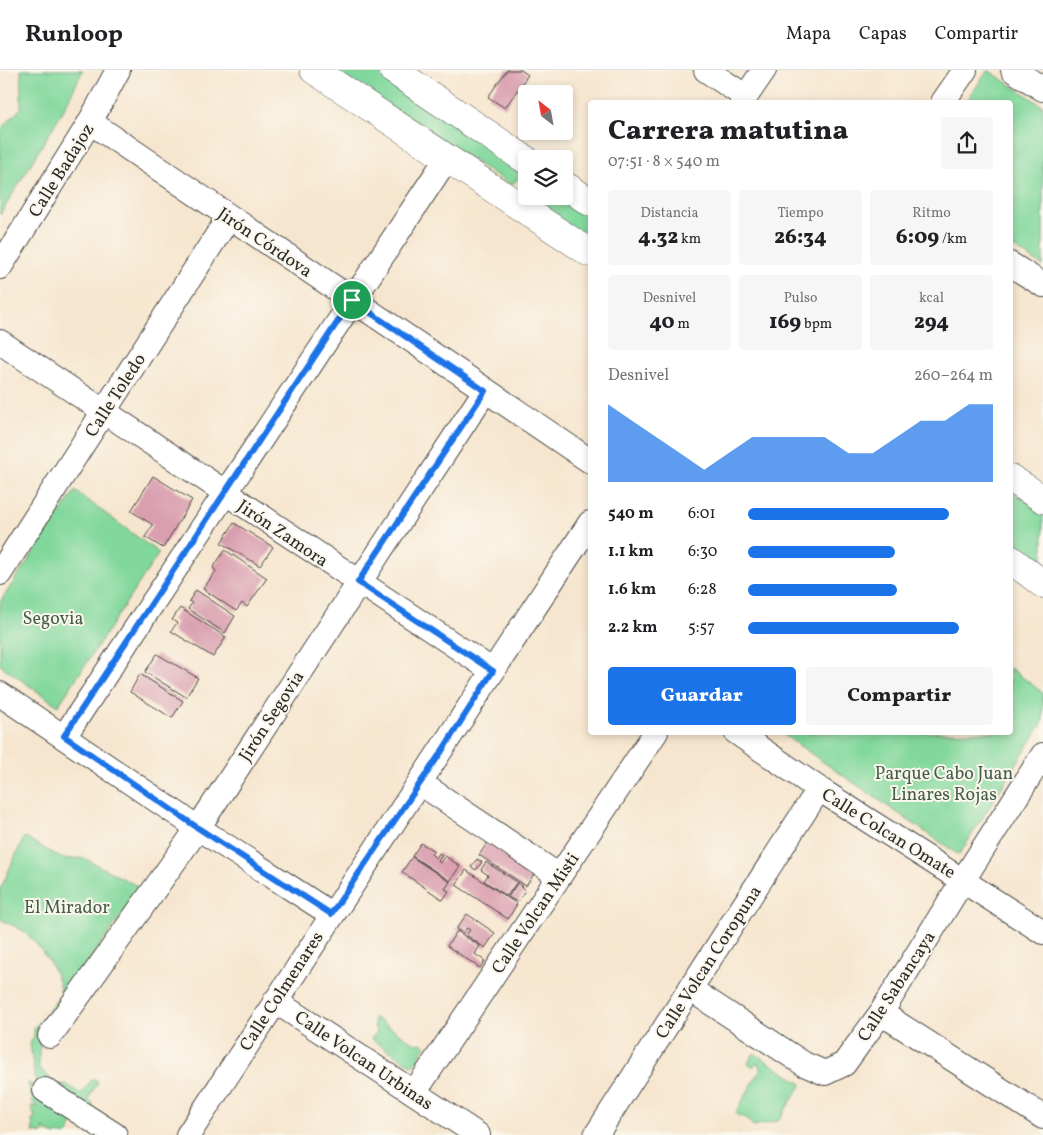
<!DOCTYPE html>
<html lang="es">
<head>
<meta charset="utf-8">
<style>
  body { margin:0; font-family:Vollkorn,serif; background:#f6f6f6; color:#202124; height:100vh; display:flex; flex-direction:column; font-size:19px; white-space:nowrap }
  * { box-sizing:border-box; margin:0 }
  p { font-size:16px; color:#757577 }
  .icon { flex:none; width:28px; height:28px; fill:none; stroke:currentColor; stroke-width:2; stroke-linecap:round; stroke-linejoin:round }
  .map { position:relative; flex:1; overflow:hidden }
  .drawer { position:absolute; left:588px; top:30px; width:425px; height:635px; display:flex; flex-direction:column; background:#fff; border-radius:5px; box-shadow:0 2px 8px #0003 }
  .drawer>* { flex:none }
  .needle { width:32px; rotate:329deg }
  .controls { position:absolute; left:518px; top:15px; display:grid; gap:10px }
  .controls a { display:grid; place-items:center; width:55px; height:55px; border-radius:5px; background:#fff; box-shadow:0 2px 8px #0003; font-size:25px }
  .pin { position:absolute; display:grid; place-items:center; width:42px; height:42px; color:#fff; margin:-21px; border:2px solid #fff; border-radius:50%; box-shadow:0 1px 5px #0007 }
  .round { display:grid; place-items:center; flex:none; width:52px; height:52px; border-radius:5px; background:#f6f6f6 }
  .headline { display:flex; align-items:center; justify-content:space-between; height:85px; padding:0 20px }
  h1 { font-size:28px; font-weight:800; line-height:38px }
  .stats { display:grid; grid-template-columns:repeat(3,1fr); gap:8px; height:85px; padding:5px 20px }
  .stats div { display:grid; align-content:center; border-radius:5px; background:#f6f6f6; text-align:center }
  .stats b { font-size:21px; font-weight:800 }
  .stats small { font-size:14px; font-weight:400 }
  .stats p { font-size:14px }
  .chart { height:140px; padding:10px 20px }
  .chart p { display:flex; justify-content:space-between }
  .chart svg { width:100%; height:90px; margin-top:5px; fill:#1a73e8; opacity:.7 }
  .cta { display:flex; gap:10px; margin-top:auto; padding:10px 20px }
  .cta a { flex:1; height:58px; border-radius:5px; background:#1a73e8; color:#fff; font-size:20px; font-weight:800; line-height:58px; text-align:center }
  .cta a+a { background:#f6f6f6; color:#202124 }
  ul { padding:0 20px; list-style:none; font-size:16px }
  li { display:grid; grid-template-columns:80px 60px 1fr; align-items:center; height:38px }
  li i { height:12px; border-radius:6px; background:#1a73e8 }
  header { display:flex; align-items:center; gap:30px; box-sizing:border-box; height:70px; padding:0 25px; background:#fff; border-bottom:1px solid #e0e0e0 }
  header strong { font-size:24px }
  nav { display:flex; gap:28px; margin-inline-start:auto; font-size:18px }
  .map>svg:first-child { display:block }
  .green { fill:#82d89c; stroke:#568264 }
  .building { fill:#d99eaf }
  .lines { fill:none; stroke-linecap:round; stroke-linejoin:round }
  .street-casing { stroke:#494744; stroke-width:26 }
  .secondary-casing { stroke:#494744; stroke-width:29 }
  .street { stroke:#fff; stroke-width:24 }
  .secondary { stroke:#fff; stroke-width:28 }
  .route-casing { stroke:#fff; stroke-width:10 }
  .route { stroke:#1a73e8; stroke-width:6 }
  .labels { text-anchor:middle; stroke-width:4; stroke-linejoin:round; paint-order:stroke }
  .street-label { font-size:18px; fill:#2b2b2b; stroke:#fbf7ec }
  .park-label { font-size:18px; fill:#455f4d; stroke:#fbf7ec }
</style>
</head>
<body>
<header>
<strong>Runloop</strong>
<nav><a>Mapa</a><a>Capas</a><a>Compartir</a></nav>
</header>
<div class="map">
<svg width="1043" height="1065" viewBox="0 0 1043 1065">
  <rect width="100%" height="100%" fill="#fbf7ec"/>
  <filter id="ink" filterUnits="userSpaceOnUse"><feTurbulence type="fractalNoise" baseFrequency=".02" numOctaves="2"/><feDisplacementMap in="SourceGraphic" scale="10" xChannelSelector="R" yChannelSelector="G"/><feConvolveMatrix kernelMatrix="1 2 1 2 8 2 1 2 1" color-interpolation-filters="sRGB"/></filter>
  <filter id="wash" filterUnits="userSpaceOnUse"><feTurbulence type="fractalNoise" baseFrequency=".0096" numOctaves="4" result="noise"/><feDisplacementMap in="SourceGraphic" scale="20" xChannelSelector="R" yChannelSelector="G"/><feGaussianBlur stdDeviation="1.12" result="paint"/><feColorMatrix in="noise" values="0 0 0 0 0 0 0 0 0 0 0 0 0 0 0 0 0 1.4 0 .05"/><feComposite in="paint" operator="in"/></filter>
  <g filter="url(#wash)">
    <rect width="100%" height="100%" fill="#f6e6cf"/>
    <path class="green" d="M21,0H83L64,39L0,145V60L21,38Z
      M331,0H374L518,96C521,106 519,109 511,115Z
      M988,0L1043,36V196L1010,175V32H966Z
      M538,126H564L590,144V170L538,132Z
      M1010,420L1043,442V501L1010,476Z
      M75,421L159,483L58,636L0,595V532Z
      M1010,598L1043,623V652L959,785L781,663L1010,662Z
      M24,767L63,789L84,788L141,818L63,927L70,928L39,979V998L51,1009L48,1017L35,1010L30,973L34,967V957L43,949L58,928H61C61,905 43,880 27,864C21,858 8,854 0,849V820Z
      M374,947L416,974L422,973L426,976L413,996L371,969L377,962L374,957Z
      M754,983L802,1014L778,1051L753,1056L745,1047L738,1046L736,1042L761,998L757,993L753,997L748,993Z
      M93,1008L98,1011L88,1030L93,1033L91,1039L61,1020L59,1015L66,1014L81,1024Z
      M28,1012L78,1045L67,1065H59L58,1063L55,1065L46,1061L44,1057L43,1064L33,1062L32,1049L35,1048L31,1036L38,1037L33,1033Z"/>
    <g id="blocks">
      <path class="building" d="M507,0H521L528,5L505,38L488,27Z
        M153,406L192,430L163,478L145,467L153,455L131,441Z
        M234,453L273,477L260,496L221,473Z
        M225,480L267,508L247,537L242,533L236,541L203,519L216,501L213,498Z
        M196,520L235,546L225,563L188,539L192,533L189,531Z
        M180,538L226,567L213,587L171,561L177,553L172,550Z
        M157,584L198,608L186,627L145,602Z
        M140,604L183,631L172,648L130,622Z
        M491,768L538,798L526,816L479,785Z
        M421,773L434,781L431,784L436,788L439,783L442,785L438,791L440,793L445,786L460,796L450,811L412,786Z
        M412,787L450,812L445,819L449,821L443,830L402,802Z
        M477,789L482,792L476,800L471,797Z
        M486,792L517,812L507,826L484,811L488,805L481,800Z
        M466,800L517,834L508,849L456,815Z
        M518,812L525,821L517,832L508,827Z
        M467,844L495,863L485,878L466,865L470,860L467,858L463,863L456,859Z
        M457,861L480,876L475,884L485,891L480,898L447,876Z"/>
    </g>
  </g>
  <g filter="url(#ink)">
    <use href="#blocks" fill-opacity="0" stroke="#494744" stroke-width="1"/>
    <g class="lines">
      <g class="street-casing">
        <path id="street" d="M706,0L746,27
          M1013,0L1043,19
          M742,32L764,0
          M943,32L965,0
          M90,52L590,391
          M1010,194L1043,215
          M0,197L90,52L118,0
          M0,272L493,601
          M0,503L229,147
          M0,624L198,758L331,844
          M736,662L819,719L1043,862
          M64,667L447,88
          M420,713L559,806
          M690,919L804,994L825,1003L844,994L881,943L963,810L1043,685
          M275,931L478,1065
          M881,943L1043,1047
          M50,966L198,758L485,321
          M45,1020L115,1065
          M414,1023L656,662
          M188,1065L590,453
          M596,1065L819,719"/>
      </g>
      <g class="secondary-casing">
        <path id="secondary" d="M314,0L590,183
          M393,0L526,90
          M564,115L590,132
          M1010,408L1043,429
          M1010,489L1043,514"/>
      </g>
      <use href="#street" class="street"/>
      <use href="#secondary" class="secondary"/>
    </g>
  </g>
  <g class="lines" filter="url(#ink)">
    <g class="route-casing">
      <path id="route" d="M352,230L485,321L358,512L493,601L442,681L331,844L198,758L64,666Z"/>
    </g>
    <use href="#route" class="route"/>
  </g>
  <g class="labels">
    <g class="street-label">
      <text transform="translate(61 100) rotate(-58)" y="6">Calle Badajoz</text>
      <text transform="translate(265 172) rotate(34)" y="6">Jirón Córdova</text>
      <text transform="translate(115 325) rotate(-57)" y="6">Calle Toledo</text>
      <text transform="translate(283 463) rotate(34)" y="6">Jirón Zamora</text>
      <text transform="translate(271 646) rotate(-57)" y="6">Jirón Segovia</text>
      <text transform="translate(889 763) rotate(32)" y="6">Calle Colcan Omate</text>
      <text transform="translate(535 843) rotate(-56)" y="6">Calle Volcan Misti</text>
      <text transform="translate(708 892) rotate(-57)" y="6">Calle Volcan Coropuna</text>
      <text transform="translate(896 916) rotate(-57)" y="6">Calle Sabancaya</text>
      <text transform="translate(281 921) rotate(-57)" y="6">Calle Colmenares</text>
      <text transform="translate(364 990) rotate(34)" y="6">Calle Volcan Urbinas</text>
    </g>
    <g class="park-label">
      <text x="53" y="554">Segovia</text>
      <text x="944" y="709">Parque Cabo Juan<tspan x="944" dy="21">Linares Rojas</tspan></text>
      <text x="67" y="843">El Mirador</text>
    </g>
  </g>
</svg>
<div class="controls">
<a><svg class="needle" viewBox="-14 -14 28 28"><path d="M0-13l5 13h-10z" fill="#e53935"/><path d="M0 13l5-13h-10z" fill="#757577"/></svg></a>
<a><svg class="icon" aria-label="layers" viewBox="0 0 24 24"><path d="M12 4l9 5-9 5-9-5zM3 14l9 5 9-5"/></svg></a>
</div>
<div class="pin" style="left:352px;top:230px;background:#1e9e55"><svg class="icon" aria-label="arrive" viewBox="0 0 24 24"><path d="M6 21V4h12l-3 4 3 4H6"/></svg></div>
<section class="drawer">
<div class="headline"><div><h1>Carrera matutina</h1><p>07:51 · 8 × 540 m</p></div><a class="round"><svg class="icon" aria-label="share" viewBox="0 0 24 24"><path d="M12 15V3M7 8l5-5 5 5M5 13v7h14v-7"/></svg></a></div>
<div class="stats">
<div><p>Distancia</p><b>4.32<small> km</small></b></div>
<div><p>Tiempo</p><b>26:34</b></div>
<div><p>Ritmo</p><b>6:09<small> /km</small></b></div>
</div>
<div class="stats">
<div><p>Desnivel</p><b>40<small> m</small></b></div>
<div><p>Pulso</p><b>169<small> bpm</small></b></div>
<div><p>kcal</p><b>294</b></div>
</div>
<div class="chart"><p><span>Desnivel</span>260–264 m</p>
<svg viewBox="0 0 160 44" preserveAspectRatio="none"><path d="M0 44V6L10 14L20 22L30 30L40 38L50 30L60 22L70 22L80 22L90 22L100 30L110 30L120 22L130 14L140 14L150 6L160 6V44z"/></svg>
</div>
<ul>
<li><b>540 m</b>6:01<i style="width:82%"></i></li>
<li><b>1.1 km</b>6:30<i style="width:60%"></i></li>
<li><b>1.6 km</b>6:28<i style="width:61%"></i></li>
<li><b>2.2 km</b>5:57<i style="width:86%"></i></li>
</ul>
<div class="cta"><a>Guardar</a><a>Compartir</a></div>
</section>
</div>
</body>
</html>
